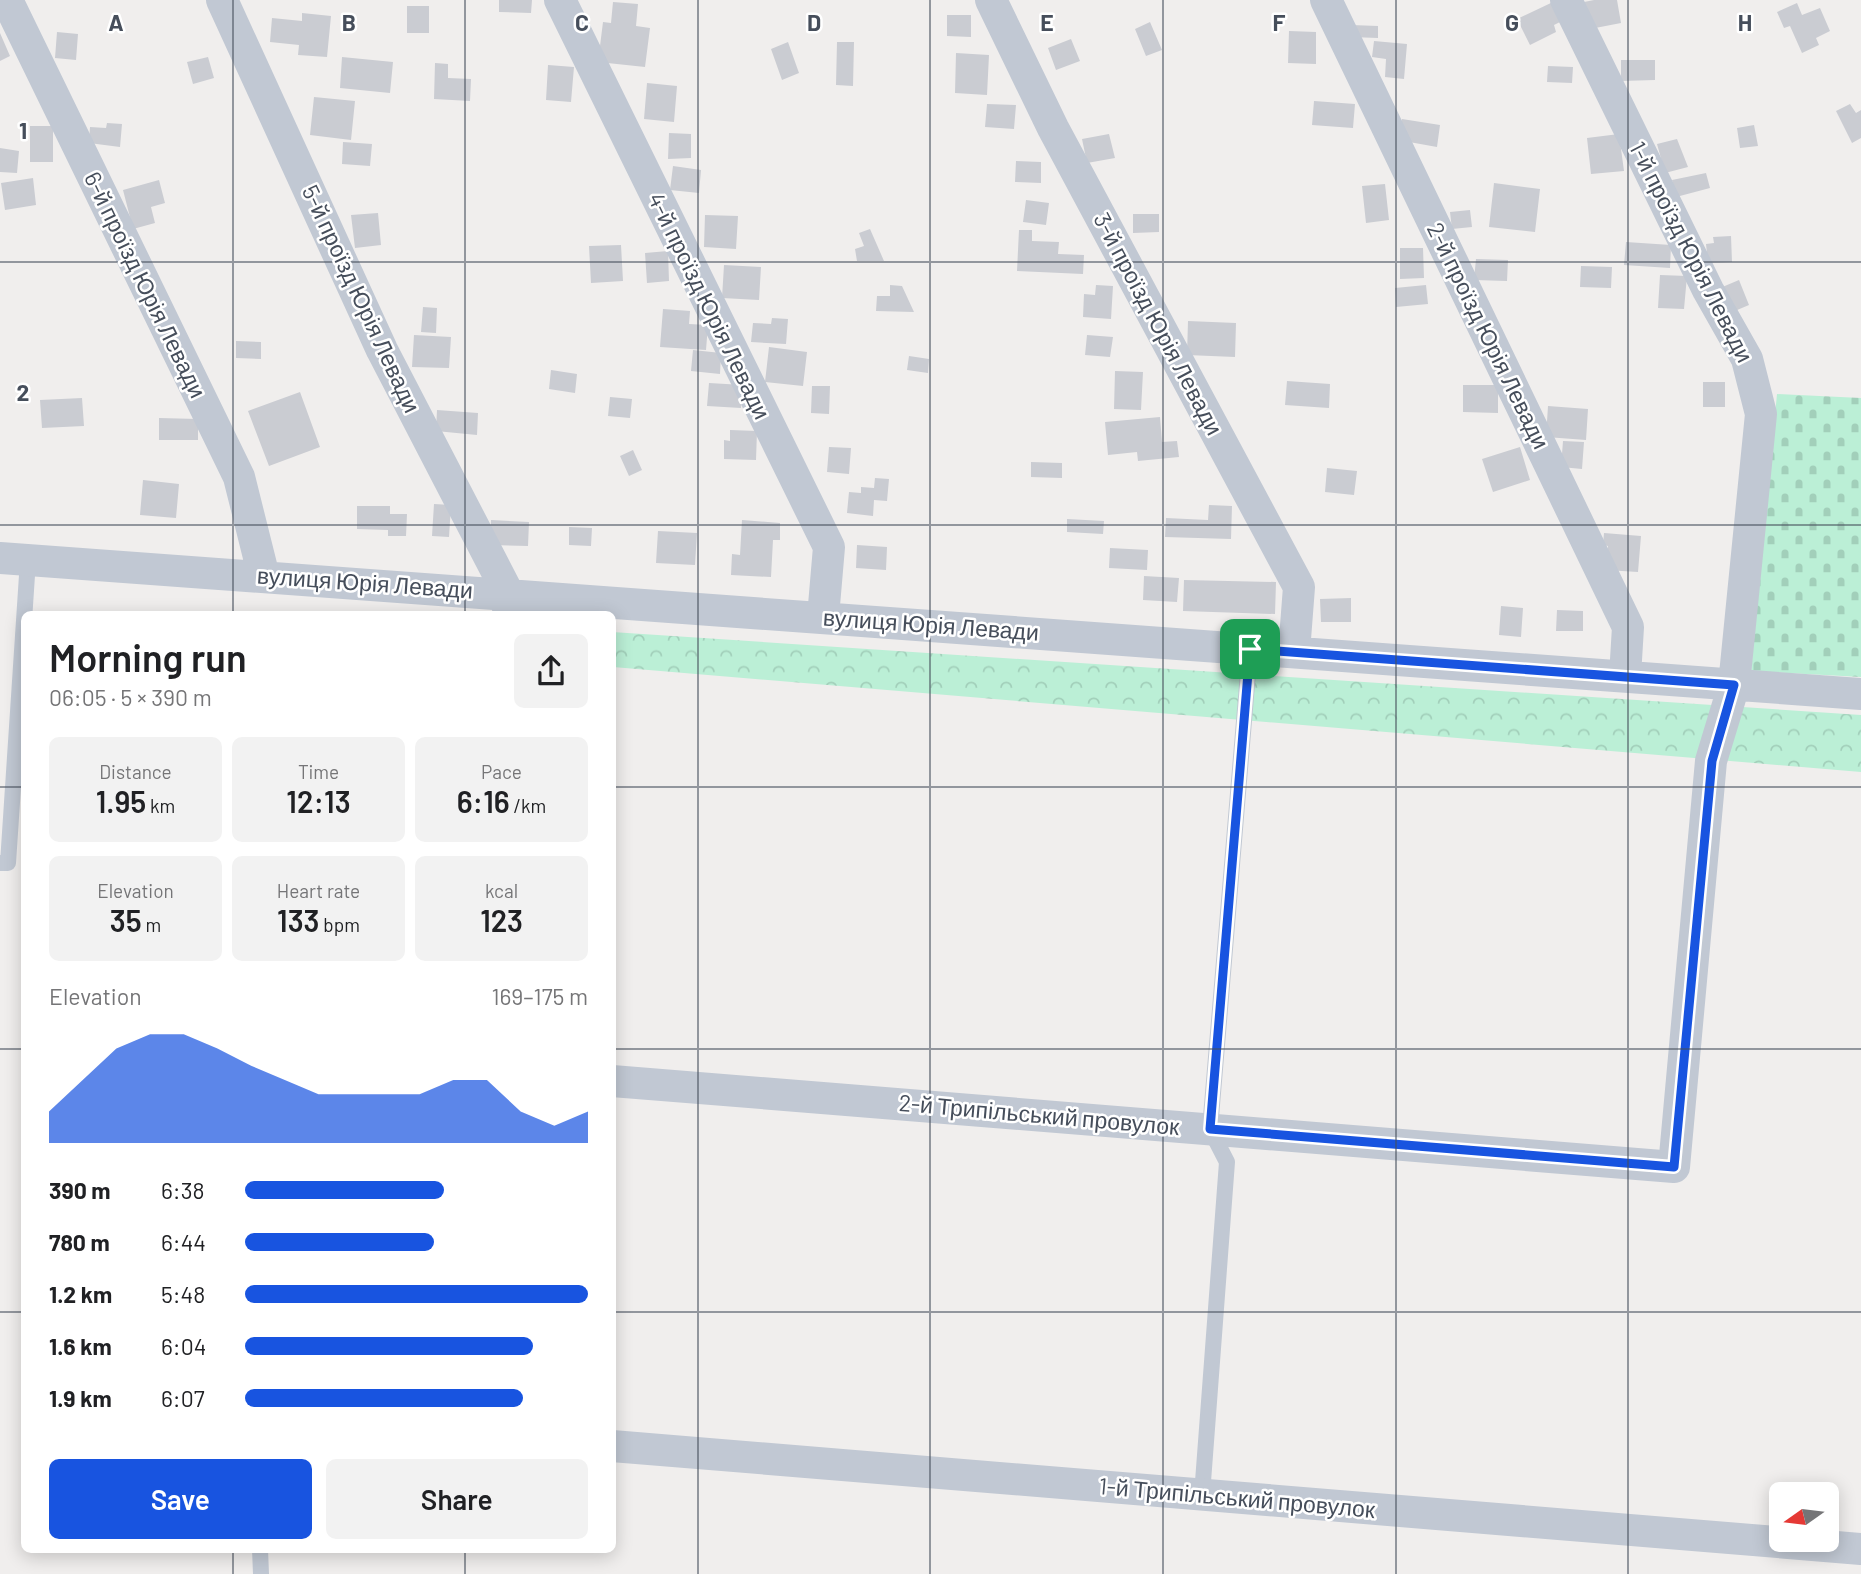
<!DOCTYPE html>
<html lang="en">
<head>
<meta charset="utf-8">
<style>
  body { margin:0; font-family:Barlow,sans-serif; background:#f2f2f2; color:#202124; height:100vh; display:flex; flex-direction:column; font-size:26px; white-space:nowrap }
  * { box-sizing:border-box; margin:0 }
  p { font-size:23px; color:#757577 }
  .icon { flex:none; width:38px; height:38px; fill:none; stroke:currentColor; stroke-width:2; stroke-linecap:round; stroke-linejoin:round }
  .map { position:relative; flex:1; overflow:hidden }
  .details { position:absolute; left:21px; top:611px; width:595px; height:942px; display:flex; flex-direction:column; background:#fff; border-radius:10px; box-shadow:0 4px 18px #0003 }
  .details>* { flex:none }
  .needle { width:46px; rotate:256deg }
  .tools { position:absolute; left:1769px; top:1482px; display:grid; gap:14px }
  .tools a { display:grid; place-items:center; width:70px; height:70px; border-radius:10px; background:#fff; box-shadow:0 4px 18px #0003; font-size:35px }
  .pin { position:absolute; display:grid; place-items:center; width:60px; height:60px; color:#fff; margin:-30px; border-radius:14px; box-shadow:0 4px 10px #0006 }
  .round { display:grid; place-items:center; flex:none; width:74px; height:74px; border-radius:10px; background:#f2f2f2 }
  .headline { display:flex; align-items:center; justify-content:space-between; height:119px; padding:0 28px }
  h1 { font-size:38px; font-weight:600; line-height:52px }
  .metrics { display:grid; grid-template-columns:repeat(3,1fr); gap:10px; height:119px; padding:7px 28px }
  .metrics div { display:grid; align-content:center; border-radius:10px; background:#f2f2f2; text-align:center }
  .metrics b { font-size:30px; font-weight:600 }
  .metrics small { font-size:19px; font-weight:400 }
  .metrics p { font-size:19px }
  .chart { height:196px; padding:14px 28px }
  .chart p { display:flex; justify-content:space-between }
  .chart svg { width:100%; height:126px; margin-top:7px; fill:#1854e0; opacity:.7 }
  .button { display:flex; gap:14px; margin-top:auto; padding:14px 28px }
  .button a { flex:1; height:80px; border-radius:10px; background:#1854e0; color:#fff; font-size:28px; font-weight:600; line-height:80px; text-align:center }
  .button a+a { background:#f2f2f2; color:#202124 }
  ul { padding:0 28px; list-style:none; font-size:23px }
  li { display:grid; grid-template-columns:112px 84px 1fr; align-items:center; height:52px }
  li i { height:18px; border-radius:9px; background:#1854e0 }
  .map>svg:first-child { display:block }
  .forest { fill:url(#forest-crowns) }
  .cemetery { fill:url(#cemetery-stones) }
  .building { fill:#caccd2 }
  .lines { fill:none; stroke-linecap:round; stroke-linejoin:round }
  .lane { stroke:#c1c8d3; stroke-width:16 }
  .street { stroke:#c1c8d3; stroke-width:32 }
  .route-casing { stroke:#fff; stroke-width:14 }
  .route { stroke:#1854e0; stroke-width:9 }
  .grid { fill:none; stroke:#464e5b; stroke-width:2; stroke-opacity:0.55 }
  .labels { text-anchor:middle; stroke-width:5; stroke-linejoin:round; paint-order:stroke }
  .street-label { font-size:23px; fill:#464e5b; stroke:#fff }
  .grid-label { font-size:23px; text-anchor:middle; font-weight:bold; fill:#464e5b; stroke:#fff; stroke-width:5; stroke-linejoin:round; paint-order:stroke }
</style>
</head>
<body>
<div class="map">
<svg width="1861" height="1574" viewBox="0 0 1861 1574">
  <defs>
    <pattern id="forest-crowns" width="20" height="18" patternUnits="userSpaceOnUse" patternTransform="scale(1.75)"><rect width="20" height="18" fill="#bbefd6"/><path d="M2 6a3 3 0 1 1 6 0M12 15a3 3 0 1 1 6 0" fill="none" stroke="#a2cfba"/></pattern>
    <pattern id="cemetery-stones" width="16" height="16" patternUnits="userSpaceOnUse" patternTransform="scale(1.75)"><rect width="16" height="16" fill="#bbefd6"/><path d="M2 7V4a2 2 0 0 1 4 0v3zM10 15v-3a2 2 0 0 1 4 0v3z" fill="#a2cfba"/></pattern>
  </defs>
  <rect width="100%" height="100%" fill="#f0eeed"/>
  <path class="forest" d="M612,632L1861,715V772L613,667Z"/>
  <path class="cemetery" d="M1777,394L1861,398V677L1751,671Z"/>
  <path class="building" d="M499,0H532L531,13L499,12Z
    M1594,0H1617L1621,23L1590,29L1584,2Z
    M613,2L638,4L636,26L650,28L645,67L598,62L603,22L611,23Z
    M1553,2L1562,21L1554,25L1556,32L1530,45L1517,19Z
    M1797,3L1802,15L1820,8L1830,31L1816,38L1819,45L1802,53L1790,26L1784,28L1777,12Z
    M407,6H429V33H407Z
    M302,13L331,16L327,57L298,55L299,45L270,42L272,18L302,21Z
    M947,15H971V37L947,36Z
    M1150,22L1162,50L1146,56L1135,29Z
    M1351,25L1378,26V38L1351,37Z
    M1289,31L1316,32V64L1288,63Z
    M57,32L78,34L76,60L55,58Z
    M0,33L10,56L0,61Z
    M1071,39L1080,61L1056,70L1048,48Z
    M1374,41L1407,44L1404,79L1385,77L1386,59L1372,57Z
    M788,42L799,73L782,80L771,49Z
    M837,42H854L853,86L836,85Z
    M956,53L989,55L987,95L955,93Z
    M208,57L214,78L193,84L187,62Z
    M342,57L393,62L390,93L340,88Z
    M1621,60H1655V80L1621,81Z
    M435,63L448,64V78L471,79L470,101L434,99Z
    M548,65L574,67L571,102L546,100Z
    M1548,66L1573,67L1572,83L1547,82Z
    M647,83L677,86L674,122L644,119Z
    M314,97L355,101L351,140L310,135Z
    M1314,101L1355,104L1353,128L1312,125Z
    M987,104L1016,105L1014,129L985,127Z
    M1850,104L1856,113L1861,110V138L1852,143L1836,111Z
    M1402,119L1440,125L1437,147L1398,140Z
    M107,123L122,124L120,147L89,143L90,127L106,128Z
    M1754,125L1758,146L1740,148L1737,128Z
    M30,126H53V162H30Z
    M669,133L691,134V158L668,159Z
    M1109,134L1115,158L1087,163L1082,139Z
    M1619,134L1624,171L1591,174L1587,138Z
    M1677,139L1688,167L1665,173L1657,144Z
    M343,142L372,144L370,166L342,164Z
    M0,148L19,151L17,173L0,172Z
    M1016,161L1041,162V183L1015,182Z
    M673,166L701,170L699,193L670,190Z
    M1706,173L1710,188L1676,197L1672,180Z
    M33,178L36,205L5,210L1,183Z
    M159,180L165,203L151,207L155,223L133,229L123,190Z
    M1494,183L1540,189L1535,232L1489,227Z
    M1385,184L1389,220L1366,223L1362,186Z
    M1026,200L1049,203L1046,225L1023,222Z
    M1470,210L1472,227L1452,229L1450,212Z
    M378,213L381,245L355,248L351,215Z
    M1133,214H1159V232L1133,233Z
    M705,215L738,216L736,249L704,247Z
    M870,229L884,261H857L855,249L864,246L859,233Z
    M1019,230H1032V241L1059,242L1058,254L1084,255L1083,274L1017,271Z
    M1731,236L1732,262L1708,263L1706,244L1714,243L1713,237Z
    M1626,242L1671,245L1670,268L1624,265Z
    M621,245L623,281L591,283L589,246Z
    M1400,248H1423L1424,278L1400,279Z
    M668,251L669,281L647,283L645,253Z
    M1476,259L1508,260L1507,281L1474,280Z
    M724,265L761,267L759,300L722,298Z
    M1581,266L1612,267L1611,288L1580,287Z
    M1660,275L1687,276L1684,309L1658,308Z
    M1739,280L1749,305L1730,313L1720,288Z
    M890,285L902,286L914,312L876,311L877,296H890Z
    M1096,285L1113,286L1111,319L1083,317L1084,294L1095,295Z
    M1426,285L1428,304L1396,307L1395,288Z
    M423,307L437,308L436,333L421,332Z
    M663,309L690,311L689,324L708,325L706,350L660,347Z
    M772,318L788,319L786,344L751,342L753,323L771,324Z
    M1188,321L1236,323L1235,357L1187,355Z
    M414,335L451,337L449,368L412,367Z
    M1087,335L1113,337L1110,357L1085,355Z
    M236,341L261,342V359L236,358Z
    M769,347L807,352L803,386L765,382Z
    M693,350L721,353L720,374L691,371Z
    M909,356L929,359L928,373L907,370Z
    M551,370L577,374L575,393L549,389Z
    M1115,371L1143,372L1141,410L1114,409Z
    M1287,381L1330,384L1329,408L1285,405Z
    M1703,382H1725V407H1703Z
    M709,383L743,385L741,408L707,406Z
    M1463,385H1498V413L1463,412Z
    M812,386H830L829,414L811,413Z
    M300,392L320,447L269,466L248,411Z
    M610,397L632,399L630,418L608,416Z
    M82,398L84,426L42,428L40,400Z
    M1548,406L1588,409L1586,440L1546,437Z
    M437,410L478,413L477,435L436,431Z
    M1160,417L1162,442L1177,441L1179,457L1138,461L1137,452L1108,455L1105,422Z
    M159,418L198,419V440H159Z
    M730,430L757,431L756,460L724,459V440L730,441Z
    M1563,441L1584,442L1582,469L1561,467Z
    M829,447L851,448L849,474L827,472Z
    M1520,447L1530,480L1493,492L1482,459Z
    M633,450L642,470L629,476L620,456Z
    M1031,462L1062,463V478L1031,477Z
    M1327,468L1357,471L1354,495L1325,492Z
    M875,478L889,479L887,501L874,500L873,516L847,513L849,492L861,493V487L874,488Z
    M143,480L179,484L176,518L140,515Z
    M434,504L451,505L449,537L432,536Z
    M1209,505L1232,506L1231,539L1165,537L1166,518L1208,520Z
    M357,506H390V514H407L406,536H388V530L357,529Z
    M1067,519L1104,521L1103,534L1067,532Z
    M491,520L529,522L528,546L490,545Z
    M742,520L780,523V540H773L771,577L731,575L732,554L740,555Z
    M569,527L592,528L591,546L569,545Z
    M658,531L697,533L695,565L656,563Z
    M1604,533L1641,536L1638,572L1606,570L1608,546L1603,545Z
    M857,545L887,547L886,570L856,568Z
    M1110,548L1148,550L1147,570L1109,568Z
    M1144,576L1179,578L1177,602L1143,600Z
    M1184,580L1276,582L1275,614L1183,611Z
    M1351,598V622H1321L1320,599Z
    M1501,606L1523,608L1521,637L1499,635Z
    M1557,610L1583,611V631H1556Z"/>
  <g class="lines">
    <path class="lane" d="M0,863H8L28,560
      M1202,1495L1227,1162L1210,1129L1250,649
      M260,1549L261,1574"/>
    <path class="street" d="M7,0L239,477L264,577
      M222,0L382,350L508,593V609
      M560,0L829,547L823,617
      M991,0L1053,128L1299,587L1294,652
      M1326,0L1628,627L1625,676
      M0,558L1861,694
      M612,1081L1674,1167L1711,761L1734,685L1761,414L1747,359L1708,290L1566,0
      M612,1446L1861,1549"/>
  </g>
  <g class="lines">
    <g class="route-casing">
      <path id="route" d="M1250,649L1734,685L1712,761L1674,1167L1210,1129Z"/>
    </g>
    <use href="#route" class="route"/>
  </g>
  <path class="grid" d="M233,0V614M465,0V614M698,0V1574M930,0V1574M1163,0V1574M1396,0V1574M1628,0V1574M0,262H1861M0,525H1861M0,787H24M612,787H1861M0,1049H24M612,1049H1861M0,1312H24M612,1312H1861M233,1549V1574M465,1549V1574"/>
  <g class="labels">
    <g class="street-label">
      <text transform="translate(1691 252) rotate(63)" y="8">1-й проїзд Юрія Левади</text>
      <text transform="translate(145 285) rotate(64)" y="8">6-й проїзд Юрія Левади</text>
      <text transform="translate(361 299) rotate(65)" y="8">5-й проїзд Юрія Левади</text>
      <text transform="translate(709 306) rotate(64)" y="8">4-й проїзд Юрія Левади</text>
      <text transform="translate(1158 324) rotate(62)" y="8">3-й проїзд Юрія Левади</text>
      <text transform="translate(1488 336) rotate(64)" y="8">2-й проїзд Юрія Левади</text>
      <text transform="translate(365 583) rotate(4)" y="8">вулиця Юрія Левади</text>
      <text transform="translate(931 625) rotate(4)" y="8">вулиця Юрія Левади</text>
      <text transform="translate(1039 1115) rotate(5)" y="8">2-й Трипільський провулок</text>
      <text transform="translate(1237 1498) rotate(5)" y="8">1-й Трипільський провулок</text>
    </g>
  </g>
  <g class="grid-label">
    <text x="116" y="31">A</text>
    <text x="349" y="31">B</text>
    <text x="582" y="31">C</text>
    <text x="814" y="31">D</text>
    <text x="1047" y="31">E</text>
    <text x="1279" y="31">F</text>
    <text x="1512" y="31">G</text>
    <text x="1745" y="31">H</text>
    <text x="23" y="139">1</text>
    <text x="23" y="401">2</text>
  </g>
</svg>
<div class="tools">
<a><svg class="needle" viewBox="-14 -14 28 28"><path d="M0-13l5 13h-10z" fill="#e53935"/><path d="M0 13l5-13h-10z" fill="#757577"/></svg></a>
</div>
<div class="pin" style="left:1250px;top:649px;background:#1e9e55"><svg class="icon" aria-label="arrive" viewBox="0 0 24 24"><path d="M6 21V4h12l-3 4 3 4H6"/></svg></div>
<section class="details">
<div class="headline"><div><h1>Morning run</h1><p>06:05 · 5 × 390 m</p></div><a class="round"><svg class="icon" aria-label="share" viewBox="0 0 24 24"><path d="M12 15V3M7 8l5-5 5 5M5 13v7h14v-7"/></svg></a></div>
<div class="metrics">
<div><p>Distance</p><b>1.95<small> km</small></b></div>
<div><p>Time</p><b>12:13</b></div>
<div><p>Pace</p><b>6:16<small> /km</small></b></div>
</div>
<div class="metrics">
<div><p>Elevation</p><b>35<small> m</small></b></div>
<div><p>Heart rate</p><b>133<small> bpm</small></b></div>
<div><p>kcal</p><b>123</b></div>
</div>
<div class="chart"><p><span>Elevation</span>169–175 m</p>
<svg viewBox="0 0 160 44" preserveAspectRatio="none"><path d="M0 44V33L10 22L20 11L30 6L40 6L50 11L60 17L70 22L80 27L90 27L100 27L110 27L120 22L130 22L140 33L150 38L160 33V44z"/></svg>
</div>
<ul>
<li><b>390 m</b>6:38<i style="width:58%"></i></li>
<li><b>780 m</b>6:44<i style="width:55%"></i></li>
<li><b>1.2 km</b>5:48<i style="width:100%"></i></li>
<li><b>1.6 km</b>6:04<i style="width:84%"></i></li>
<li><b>1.9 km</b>6:07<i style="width:81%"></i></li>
</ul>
<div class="button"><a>Save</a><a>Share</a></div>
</section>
</div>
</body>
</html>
